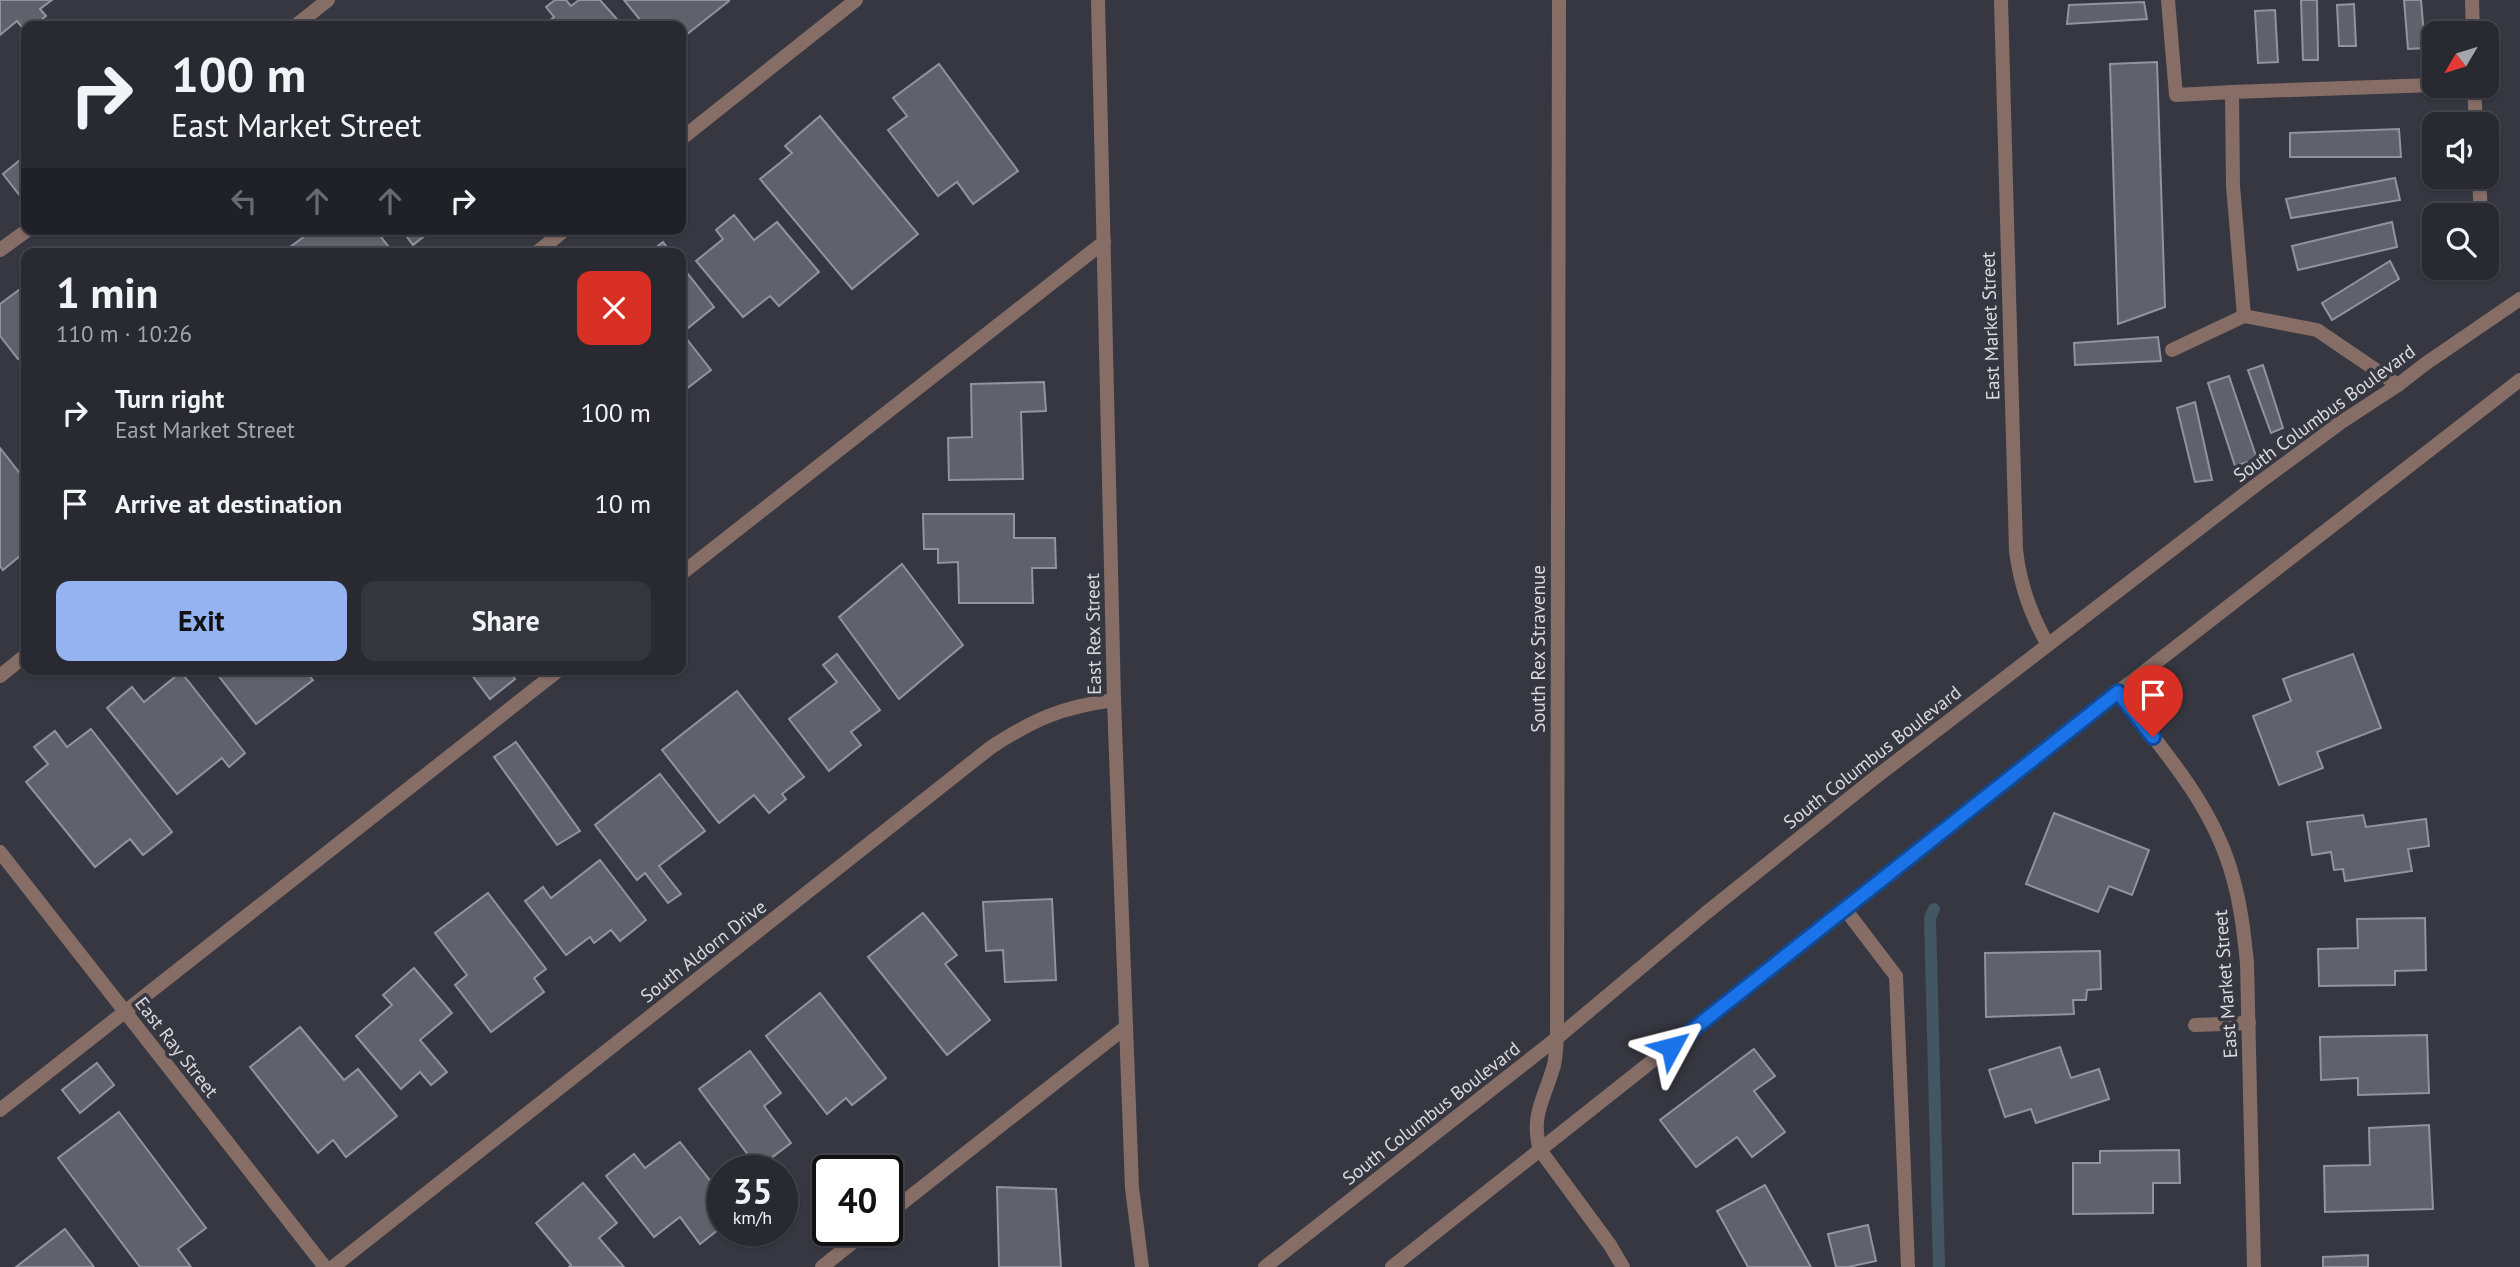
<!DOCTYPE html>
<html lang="en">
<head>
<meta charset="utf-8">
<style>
	:root { --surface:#292931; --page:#35353d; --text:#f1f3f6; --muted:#a5a6ab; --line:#45454d; --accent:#95b2f1 }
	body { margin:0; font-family:"PT Sans",sans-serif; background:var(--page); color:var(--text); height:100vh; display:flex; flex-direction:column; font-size:26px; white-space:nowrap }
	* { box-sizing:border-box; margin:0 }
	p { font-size:23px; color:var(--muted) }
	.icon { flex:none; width:38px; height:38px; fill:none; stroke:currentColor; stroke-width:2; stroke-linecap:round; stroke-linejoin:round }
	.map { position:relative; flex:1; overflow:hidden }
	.sheet { position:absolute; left:21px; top:248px; width:665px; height:427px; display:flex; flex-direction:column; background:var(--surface); border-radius:14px; box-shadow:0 2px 5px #0004,0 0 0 2px var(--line) }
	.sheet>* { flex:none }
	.top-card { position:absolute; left:21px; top:21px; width:665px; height:214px; border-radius:14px; box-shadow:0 2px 5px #0004,0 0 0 2px var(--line); background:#292931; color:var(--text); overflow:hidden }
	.needle { width:46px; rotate:232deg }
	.controls { position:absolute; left:2422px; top:21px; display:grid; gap:14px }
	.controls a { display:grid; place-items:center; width:77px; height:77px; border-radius:14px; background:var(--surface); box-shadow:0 2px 5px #0004,0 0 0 2px var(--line); font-size:35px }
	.speed { position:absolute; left:707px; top:1155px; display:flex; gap:14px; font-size:35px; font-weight:700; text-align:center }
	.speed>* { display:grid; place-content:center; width:91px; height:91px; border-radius:50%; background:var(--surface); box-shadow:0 2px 5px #0004,0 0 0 2px var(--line); line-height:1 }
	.speed small { font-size:18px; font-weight:400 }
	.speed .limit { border:4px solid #111; border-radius:10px; background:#fff; color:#111 }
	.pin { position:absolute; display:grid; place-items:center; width:60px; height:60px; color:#fff; margin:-72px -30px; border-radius:50% 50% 50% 0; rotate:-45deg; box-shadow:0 0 7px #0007 }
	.pin .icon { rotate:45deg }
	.me { position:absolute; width:77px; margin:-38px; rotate:52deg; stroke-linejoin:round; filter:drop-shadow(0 0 5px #0008) }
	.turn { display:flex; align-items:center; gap:24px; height:147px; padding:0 35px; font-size:32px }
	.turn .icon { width:91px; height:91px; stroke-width:2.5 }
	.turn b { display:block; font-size:49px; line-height:60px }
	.lanes { display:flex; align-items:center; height:66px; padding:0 35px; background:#0003; justify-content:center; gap:35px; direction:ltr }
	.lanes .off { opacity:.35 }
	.round { display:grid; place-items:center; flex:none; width:74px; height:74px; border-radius:14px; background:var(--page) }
	.headline { display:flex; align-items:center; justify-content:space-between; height:119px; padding:0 35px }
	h1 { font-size:42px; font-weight:800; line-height:52px }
	.primary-button { display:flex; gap:14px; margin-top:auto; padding:14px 35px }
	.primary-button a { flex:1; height:80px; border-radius:14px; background:var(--accent); color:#111; font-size:28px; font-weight:800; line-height:80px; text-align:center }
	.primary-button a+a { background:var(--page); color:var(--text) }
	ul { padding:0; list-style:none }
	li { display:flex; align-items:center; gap:21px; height:91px; padding:0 35px }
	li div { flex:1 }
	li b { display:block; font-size:26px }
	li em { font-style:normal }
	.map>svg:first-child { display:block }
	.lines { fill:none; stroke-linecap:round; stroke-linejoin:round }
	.stream { stroke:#425761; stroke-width:12 }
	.building { fill:#61616c; stroke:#92939e; stroke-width:2 }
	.service { stroke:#866e66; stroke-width:14 }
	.minor { stroke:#866e66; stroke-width:14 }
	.tertiary { stroke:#866e66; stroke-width:14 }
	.route-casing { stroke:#114b97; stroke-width:18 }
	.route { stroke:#1a73e8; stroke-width:12 }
	.labels { text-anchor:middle; stroke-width:7; stroke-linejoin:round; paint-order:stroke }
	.street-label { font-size:19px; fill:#d9dae0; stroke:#373741 }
</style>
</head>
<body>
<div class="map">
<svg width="2520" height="1267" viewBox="0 0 2520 1267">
	<rect width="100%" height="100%" fill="#373741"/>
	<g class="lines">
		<!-- stream -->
		<polyline class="stream" points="1934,909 1930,918 1939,1267"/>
	</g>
	<!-- building -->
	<g class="building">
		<polygon points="0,0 52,0 40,9 46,16 34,26 26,26 26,32 17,21 0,35"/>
		<polygon points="555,0 566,0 571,6 579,0 600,0 623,26 543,26 554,17 546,7"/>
		<polygon points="624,0 728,0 729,1 681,39 681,26 645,26"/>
		<polygon points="2301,0 2317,0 2318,60 2303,60"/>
		<polygon points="2404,0 2421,0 2425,48 2408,49"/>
		<polygon points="2144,2 2147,19 2067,24 2069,5"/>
		<polygon points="2354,4 2356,46 2339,46 2337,5"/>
		<polygon points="2275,10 2278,62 2258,63 2255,11"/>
		<polygon points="2157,62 2165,307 2118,324 2110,64"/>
		<polygon points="939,64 1018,171 973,204 957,182 938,196 888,130 907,116 893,98"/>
		<polygon points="820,116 918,234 852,289 760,179 792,153 785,146"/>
		<polygon points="2399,129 2401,157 2290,157 2290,133"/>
		<polygon points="26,155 26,199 24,201 3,174"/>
		<polygon points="2395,178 2400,200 2291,218 2286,199"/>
		<polygon points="734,215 754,240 777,222 819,272 779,306 770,296 743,317 696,261 723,239 716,230"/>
		<polygon points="2392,222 2397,247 2298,270 2292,246"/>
		<polygon points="314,229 375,229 394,254 287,254 285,251"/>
		<polygon points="401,229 433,229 413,245"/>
		<polygon points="663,242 672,254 648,254"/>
		<polygon points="2390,261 2399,279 2332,320 2322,303"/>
		<polygon points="681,265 714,307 682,333 711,370 681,393"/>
		<polygon points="19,290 26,299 26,352 18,359 0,336 0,304"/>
		<polygon points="2158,337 2161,361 2075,365 2074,343"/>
		<polygon points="2263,365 2283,428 2271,433 2248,370"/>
		<polygon points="2229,376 2257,459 2235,466 2208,383"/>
		<polygon points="1044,382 1046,411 1021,412 1023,479 949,480 948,438 972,437 971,384"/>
		<polygon points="2195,402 2212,480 2195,482 2177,408"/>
		<polygon points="0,448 26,481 26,551 3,570 0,566"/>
		<polygon points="923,514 1014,514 1014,538 1055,538 1056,568 1032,568 1033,603 959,603 958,562 938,563 938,549 924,549"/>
		<polygon points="902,564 963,645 899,699 839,617"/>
		<polygon points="837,654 880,710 851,732 861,745 829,771 789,719 837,682 823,665"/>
		<polygon points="2353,654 2381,728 2317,752 2323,768 2279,785 2253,716 2291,701 2283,679"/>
		<polygon points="214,670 310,670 307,673 313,680 256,724"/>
		<polygon points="468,670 508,670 515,679 490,699"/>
		<polygon points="181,672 245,753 229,767 222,758 177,794 107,708 132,687 144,702"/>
		<polygon points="737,691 804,777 782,794 786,799 769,813 754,795 719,823 662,750"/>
		<polygon points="91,729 172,832 143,855 130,839 95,867 26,782 48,764 34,747 55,731 67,747"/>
		<polygon points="516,742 580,831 557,845 494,757"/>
		<polygon points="660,774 705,831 659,866 681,894 668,903 645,873 637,880 595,825"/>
		<polygon points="2054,813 2149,850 2132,895 2109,886 2098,912 2026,884"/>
		<polygon points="2363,815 2366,827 2426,819 2429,846 2408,849 2412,871 2345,881 2343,869 2334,870 2331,852 2312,855 2307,822"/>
		<polygon points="600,860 646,920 620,941 611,930 594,943 590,937 566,955 525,901 543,887 551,898"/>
		<polygon points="488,893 546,969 534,978 544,992 491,1032 455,985 467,975 435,933"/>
		<polygon points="1052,899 1056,980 1005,982 1003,950 986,951 983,902"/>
		<polygon points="923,913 957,955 945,964 990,1020 947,1055 868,957"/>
		<polygon points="2425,918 2426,970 2395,971 2395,985 2319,986 2318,949 2358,948 2357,919"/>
		<polygon points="2100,951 2101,989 2087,990 2086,1000 2073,1000 2074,1014 1986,1017 1985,953"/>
		<polygon points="414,968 452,1013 420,1040 447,1072 431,1085 420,1072 401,1089 356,1036 392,1005 383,995"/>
		<polygon points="820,993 886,1078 852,1105 846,1098 827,1114 766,1036"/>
		<polygon points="300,1027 344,1080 358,1069 397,1116 346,1157 333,1140 318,1153 250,1067"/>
		<polygon points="2427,1035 2429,1093 2358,1095 2358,1078 2321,1080 2320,1037"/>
		<polygon points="2060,1047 2071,1078 2099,1069 2109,1099 2036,1123 2031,1109 2005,1117 1989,1070"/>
		<polygon points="1754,1049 1775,1076 1754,1091 1785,1132 1752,1157 1737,1137 1696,1167 1660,1120"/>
		<polygon points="750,1051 781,1093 764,1106 791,1143 758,1168 699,1089"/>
		<polygon points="97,1063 114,1085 80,1113 62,1090"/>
		<polygon points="119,1112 206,1228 178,1249 191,1267 140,1267 58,1158"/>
		<polygon points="2429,1125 2433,1209 2325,1212 2324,1166 2370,1165 2369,1128"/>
		<polygon points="680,1142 723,1197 723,1226 700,1244 680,1217 654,1237 606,1176 634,1154 645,1168"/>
		<polygon points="2179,1150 2180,1183 2153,1183 2153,1213 2073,1214 2073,1163 2100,1163 2100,1151"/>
		<polygon points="583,1183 617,1223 599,1238 624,1267 569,1267 571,1265 536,1223"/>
		<polygon points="1765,1185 1811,1267 1748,1267 1717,1211"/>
		<polygon points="997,1187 1056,1189 1061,1267 999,1267"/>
		<polygon points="1868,1225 1876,1261 1848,1267 1836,1267 1828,1234"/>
		<polygon points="65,1229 94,1267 16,1267"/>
		<polygon points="2368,1255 2368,1267 2323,1267 2323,1257"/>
	</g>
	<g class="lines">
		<!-- service -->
		<g class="service">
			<polyline points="2168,0 2176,95 2232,92 2233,186 2244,316 2317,330 2398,385"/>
			<polyline points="2472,0 2473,33"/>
			<polyline points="295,26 328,0"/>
			<polyline points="2474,86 2476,124"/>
			<polyline points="2232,92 2434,85"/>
			<polyline points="2479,177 2481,215"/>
			<polyline points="0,250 29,229"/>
			<polyline points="2172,350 2244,316"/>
			<polyline points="681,574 1104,242"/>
			<polyline points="1845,909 1896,976 1908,1267"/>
			<polyline points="0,1110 559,670"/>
			<polyline points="887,1215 1126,1027"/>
			<polyline points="822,1267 868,1230"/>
		</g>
		<!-- minor -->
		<g class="minor">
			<polyline points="1098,0 1114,700 1132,1188 1142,1267"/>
			<path d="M1559 0 1557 1038C1556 1047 1556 1057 1554 1065 1545 1098 1530 1115 1540 1150L1610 1245 1623 1267"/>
			<path d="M2001 0 2016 550C2020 585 2030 614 2048 645"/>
			<polyline points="681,139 856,0"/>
			<polyline points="535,254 566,229"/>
			<polyline points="0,676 26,655"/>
			<path d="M2118 692C2163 750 2214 806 2233 878 2241 906 2244 934 2247 963L2254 1267"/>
			<polyline points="0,852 325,1267"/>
			<polyline points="2195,1025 2249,1023"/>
			<path d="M333 1267 990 748C1034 719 1062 707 1114 700"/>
		</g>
		<!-- tertiary -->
		<g class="tertiary">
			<polyline points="1265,1267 1557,1038 1706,913 1872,780 2260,482 2340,423 2398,385 2425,364 2520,299"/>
			<polyline points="1392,1267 2118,692 2520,380"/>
		</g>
	</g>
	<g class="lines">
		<!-- route casing -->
		<g class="route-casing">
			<polyline id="route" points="1671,1047 2118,692 2153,737"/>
		</g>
		<!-- route -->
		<use href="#route" class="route"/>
	</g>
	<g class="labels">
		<!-- street labels -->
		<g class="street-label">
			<text transform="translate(1990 326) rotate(-92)" y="7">East Market Street</text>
			<text transform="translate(2324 413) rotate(-36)" y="7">South Columbus Boulevard</text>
			<text transform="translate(1093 634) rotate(-91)" y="7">East Rex Street</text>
			<text transform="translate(1538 649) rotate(-90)" y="7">South Rex Stravenue</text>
			<text transform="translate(1872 757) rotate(-38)" y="7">South Columbus Boulevard</text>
			<text transform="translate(703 951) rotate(-38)" y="7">South Aldorn Drive</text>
			<text transform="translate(2225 984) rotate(-94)" y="7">East Market Street</text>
			<text transform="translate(177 1047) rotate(52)" y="7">East Ray Street</text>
			<text transform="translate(1431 1113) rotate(-38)" y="7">South Columbus Boulevard</text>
		</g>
	</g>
</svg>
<div class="controls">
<a><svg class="needle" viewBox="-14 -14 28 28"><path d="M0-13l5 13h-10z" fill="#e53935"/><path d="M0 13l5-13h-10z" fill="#a5a6ab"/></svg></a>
<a><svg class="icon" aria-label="sound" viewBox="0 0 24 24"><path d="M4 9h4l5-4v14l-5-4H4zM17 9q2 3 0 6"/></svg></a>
<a><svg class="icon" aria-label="search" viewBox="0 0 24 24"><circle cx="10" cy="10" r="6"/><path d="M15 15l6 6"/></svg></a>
</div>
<div class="speed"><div>35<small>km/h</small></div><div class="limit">40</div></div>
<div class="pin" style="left:2153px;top:737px;background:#d93025"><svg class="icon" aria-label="arrive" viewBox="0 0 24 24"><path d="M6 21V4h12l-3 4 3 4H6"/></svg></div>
<svg class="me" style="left:1671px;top:1047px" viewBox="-20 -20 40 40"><path d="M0-17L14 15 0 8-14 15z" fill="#1a73e8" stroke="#fff" stroke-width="4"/></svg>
<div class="top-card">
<div class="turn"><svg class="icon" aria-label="right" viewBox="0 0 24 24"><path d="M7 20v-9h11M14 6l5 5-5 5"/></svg><div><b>100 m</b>East Market Street</div></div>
<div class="lanes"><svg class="icon off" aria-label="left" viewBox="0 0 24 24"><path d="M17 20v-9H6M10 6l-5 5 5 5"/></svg><svg class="icon off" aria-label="ahead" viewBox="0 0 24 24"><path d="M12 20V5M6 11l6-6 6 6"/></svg><svg class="icon off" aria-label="ahead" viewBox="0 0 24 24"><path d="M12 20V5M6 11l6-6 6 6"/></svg><svg class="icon" aria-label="right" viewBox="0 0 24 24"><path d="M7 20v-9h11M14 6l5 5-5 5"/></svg></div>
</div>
<section class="sheet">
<div class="headline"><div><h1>1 min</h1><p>110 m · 10:26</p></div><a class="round" style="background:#d93025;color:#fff"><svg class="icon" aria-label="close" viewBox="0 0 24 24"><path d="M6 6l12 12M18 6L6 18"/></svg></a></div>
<ul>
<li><svg class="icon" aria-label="right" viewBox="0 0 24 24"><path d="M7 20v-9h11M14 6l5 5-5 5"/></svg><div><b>Turn right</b><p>East Market Street</p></div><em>100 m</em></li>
<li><svg class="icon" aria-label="arrive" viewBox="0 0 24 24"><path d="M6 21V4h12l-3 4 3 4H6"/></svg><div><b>Arrive at destination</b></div><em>10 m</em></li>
</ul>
<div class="primary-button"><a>Exit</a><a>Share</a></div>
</section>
</div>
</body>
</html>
